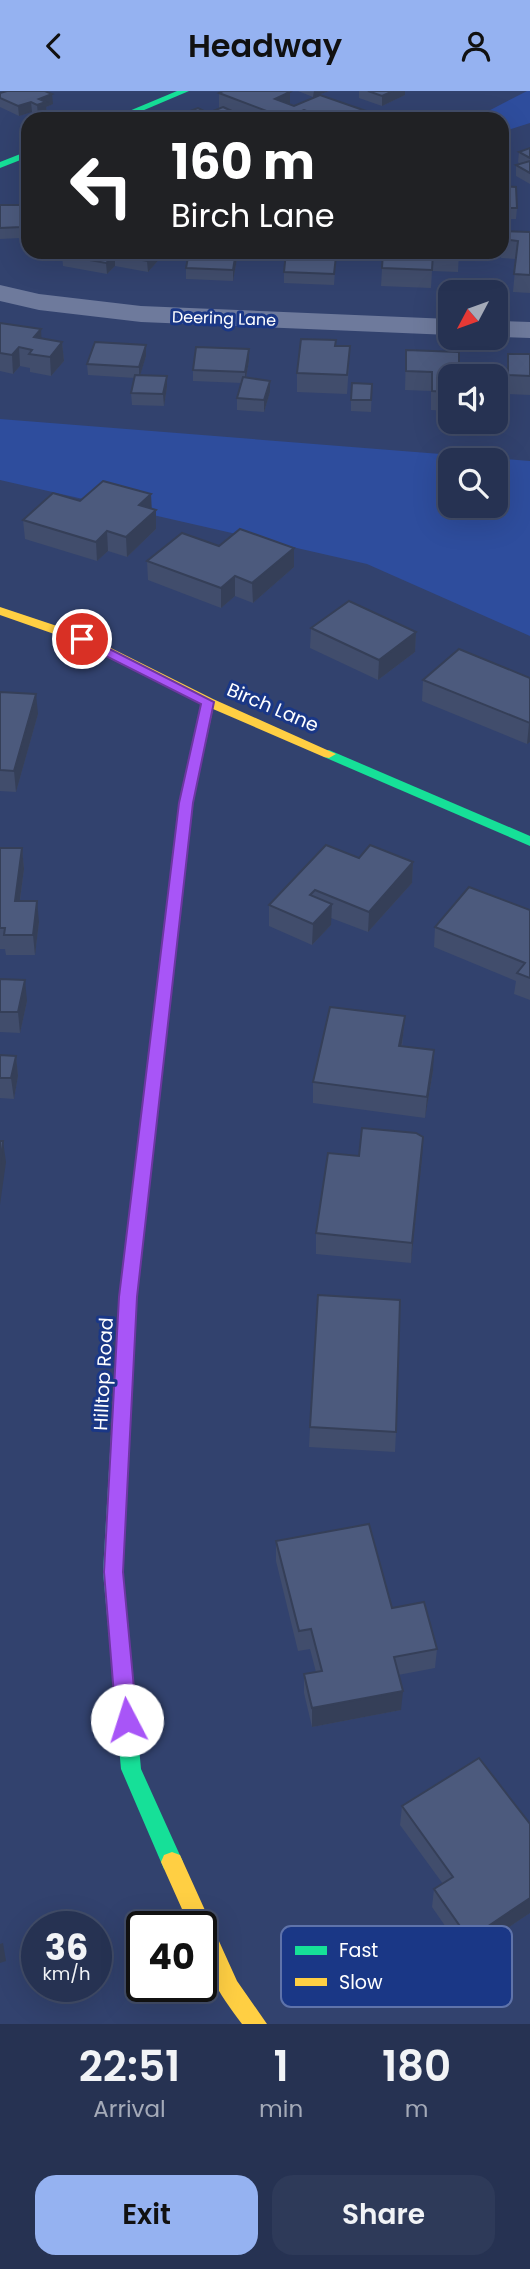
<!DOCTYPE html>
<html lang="en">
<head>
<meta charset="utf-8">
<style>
	:root { --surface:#263252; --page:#2e3a59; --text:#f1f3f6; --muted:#a4aab8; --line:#424d69; --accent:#95b2f1 }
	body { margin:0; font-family:Poppins,sans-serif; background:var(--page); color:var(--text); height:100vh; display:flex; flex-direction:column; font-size:26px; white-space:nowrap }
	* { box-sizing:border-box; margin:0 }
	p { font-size:23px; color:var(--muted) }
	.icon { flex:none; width:38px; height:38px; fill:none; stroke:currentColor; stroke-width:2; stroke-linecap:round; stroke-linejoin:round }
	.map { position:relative; height:1933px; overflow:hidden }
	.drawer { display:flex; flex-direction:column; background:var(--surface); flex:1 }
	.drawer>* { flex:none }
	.guide { position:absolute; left:21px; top:21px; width:488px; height:147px; border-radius:21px; box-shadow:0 7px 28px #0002,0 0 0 2px var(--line); background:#202124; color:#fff; overflow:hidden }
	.needle { width:46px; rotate:229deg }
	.buttons { position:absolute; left:438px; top:189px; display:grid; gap:14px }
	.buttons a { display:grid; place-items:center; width:70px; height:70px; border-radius:14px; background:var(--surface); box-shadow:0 7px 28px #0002,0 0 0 2px var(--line); font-size:35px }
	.speed { position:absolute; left:21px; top:1820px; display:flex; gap:14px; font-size:35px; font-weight:700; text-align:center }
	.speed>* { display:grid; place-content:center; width:91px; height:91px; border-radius:50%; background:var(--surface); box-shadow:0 7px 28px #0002,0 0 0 2px var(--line); line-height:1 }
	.speed small { font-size:18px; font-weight:400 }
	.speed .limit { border:4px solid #111; border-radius:10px; background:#fff; color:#111 }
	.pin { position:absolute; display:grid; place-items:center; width:60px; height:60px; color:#fff; margin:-30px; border:4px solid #fff; border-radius:50%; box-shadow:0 2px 7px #0007 }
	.me { position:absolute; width:77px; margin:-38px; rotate:355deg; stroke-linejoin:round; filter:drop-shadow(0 0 5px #0008) }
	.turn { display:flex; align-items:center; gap:24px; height:147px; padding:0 35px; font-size:32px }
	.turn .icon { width:91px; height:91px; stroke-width:2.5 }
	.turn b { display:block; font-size:49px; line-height:60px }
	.eta { display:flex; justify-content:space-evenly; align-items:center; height:119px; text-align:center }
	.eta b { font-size:42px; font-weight:600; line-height:49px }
	.button { display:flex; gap:14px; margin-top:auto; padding:14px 35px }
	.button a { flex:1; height:80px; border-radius:21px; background:var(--accent); color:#111; font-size:28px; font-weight:600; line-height:80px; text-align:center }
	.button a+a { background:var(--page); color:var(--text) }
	header { display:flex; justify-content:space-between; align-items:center; height:91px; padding:0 35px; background:var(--accent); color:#111; font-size:32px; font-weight:600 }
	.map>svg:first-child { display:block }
	.green { fill:#2e4d9d; fill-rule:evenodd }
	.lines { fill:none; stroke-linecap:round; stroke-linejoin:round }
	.street { fill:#6e7a9c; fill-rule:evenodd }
	.fast { fill:#16e098; fill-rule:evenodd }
	.slow { fill:#ffcf43; fill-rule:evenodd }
	.wall { fill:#414d6c }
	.shaded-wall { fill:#353f58 }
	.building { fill:#4c5a7d; stroke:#353f58; stroke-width:2 }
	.route { fill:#a855f7; stroke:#6d37a1; stroke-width:2 }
	.labels { text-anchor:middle; stroke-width:6; stroke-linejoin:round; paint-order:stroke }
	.far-street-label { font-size:16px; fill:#fff; stroke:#1a3786 }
	.street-label { font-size:19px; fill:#fff; stroke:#1a3786 }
	.key { fill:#1a3786; stroke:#5f73aa; stroke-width:2 }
	.key-label { font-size:19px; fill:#fff }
</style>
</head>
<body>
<header><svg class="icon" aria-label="back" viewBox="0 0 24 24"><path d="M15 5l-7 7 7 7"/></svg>Headway<svg class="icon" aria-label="person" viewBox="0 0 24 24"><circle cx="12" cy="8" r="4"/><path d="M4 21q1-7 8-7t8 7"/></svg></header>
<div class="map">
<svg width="530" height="1933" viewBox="0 0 530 1933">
	<rect width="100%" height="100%" fill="#32426e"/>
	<!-- green -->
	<g class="green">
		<polygon points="527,0 530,0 530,32 502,41 502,28 473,28"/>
		<path d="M0 328 530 370V545L367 473 0 389ZM450 369H495V415H450Z"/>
	</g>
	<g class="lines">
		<!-- street -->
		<g class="street">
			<polygon points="0,194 39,203 141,215 450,228 450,244 141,231 39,219 0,210"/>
			<polygon points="495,230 530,231 530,247 495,246"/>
		</g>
		<!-- fast -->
		<g class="fast">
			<polygon points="177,0 189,0 123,28 110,28"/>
			<polygon points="28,60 28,66 0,77 0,71"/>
			<polygon points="329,659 530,745 530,755 324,666 322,663 324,660"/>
			<polygon points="148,1028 154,1030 156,1034 137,1206 123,1481 141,1678 183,1771 180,1778 172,1781 164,1778 121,1678 103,1481 119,1206 140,1034 142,1030"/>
		</g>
		<!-- slow -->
		<g class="slow">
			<polygon points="0,516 87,545 213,608 336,663 329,667 324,666 213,618 193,712 156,1034 154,1038 142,1038 140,1034 179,712 201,613 77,551 0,524"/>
			<path d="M172 1761 180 1764 237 1890 267 1933H242C218 1901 201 1876 201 1836H190L161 1771 164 1764Z"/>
		</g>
	</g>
	<!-- wall -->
	<g class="wall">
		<polygon points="298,0 329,0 313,6"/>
		<polygon points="359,0 405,0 405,4 382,15 359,7"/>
		<polygon points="0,2 53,13 46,16 47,21 38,24 32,21 19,25 0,16"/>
		<polygon points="219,2 290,13 365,28 169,28 208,22 219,18"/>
		<polygon points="530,57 530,93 516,85 516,74 520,73 518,71 519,61"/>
		<polygon points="502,95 517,117 516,128 502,128"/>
		<polygon points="0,114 23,114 24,124 21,147 0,148"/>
		<polygon points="504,140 530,141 530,202 513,201 516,168 501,167"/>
		<polygon points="65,161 163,161 163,164 148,181 115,175 107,183 63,175 62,164"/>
		<polygon points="383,161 459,161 458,181 432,180 431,197 381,195"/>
		<polygon points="336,165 334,194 284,192 284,181"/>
		<polygon points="237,168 233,190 186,188 186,177"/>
		<polygon points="0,232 42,247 62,251 64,270 51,285 30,281 30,277 20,275 13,283 0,280"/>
		<polygon points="335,255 349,274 347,303 297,301 297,282"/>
		<polygon points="249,258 249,270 246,287 270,301 264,321 237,319 237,307 242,292 193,290 193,279"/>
		<polygon points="406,259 450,285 450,320 431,319 431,300 405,299"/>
		<polygon points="508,263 530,263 530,304 507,303"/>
		<polygon points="146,265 140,284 167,296 164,315 132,314 131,302 135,287 88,284 87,273"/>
		<polygon points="372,293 371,321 351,320 351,309"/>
		<polygon points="80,410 156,419 156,438 127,466 108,460 97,470 25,448 23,429"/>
		<polygon points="219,455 294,457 294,476 253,512 235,505 221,517 148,489 147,470"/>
		<polygon points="311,537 416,541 415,561 378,589 310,557"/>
		<polygon points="530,587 530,651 527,653 422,610 423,589"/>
		<polygon points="0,601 38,623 16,701 0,700"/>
		<polygon points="0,757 22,757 24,778 20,810 39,831 35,864 6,864 5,858 0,858"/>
		<polygon points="359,767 413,771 412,792 368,841 331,827 331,834 312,854 269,835 269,814"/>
		<polygon points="530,819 530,909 514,903 516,890 434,856 435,836"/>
		<polygon points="0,888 27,910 20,942 0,941"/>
		<polygon points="405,925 402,956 433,980 425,1027 313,1012 313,991"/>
		<polygon points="0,964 16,965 18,985 14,1008 0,1007"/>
		<polygon points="359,1065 422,1067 411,1172 316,1163 316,1142"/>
		<polygon points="310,1336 396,1341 395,1361 309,1356"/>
		<polygon points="276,1450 392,1517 437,1558 435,1577 398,1584 401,1619 312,1636 304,1602 304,1583 316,1581 310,1558 298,1560 276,1470"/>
		<polygon points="402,1715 530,1733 530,1822 466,1865 432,1816 434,1798 443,1793 400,1734"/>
	</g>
	<!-- shaded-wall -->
	<g class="shaded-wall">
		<polygon points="314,0 329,0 313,6"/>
		<polygon points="393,0 405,0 405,4 382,15 382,5"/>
		<polygon points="290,1 290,18 275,25 275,8"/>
		<polygon points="52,3 53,13 46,16 47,21 38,24 37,14 39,8"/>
		<polygon points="31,11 32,21 19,25 18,15"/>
		<polygon points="304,19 304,28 285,28 285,27"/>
		<polygon points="366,20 365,28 349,28"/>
		<polygon points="23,114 24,124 21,147 21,136"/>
		<polygon points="155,161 163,161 163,164 148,181 147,170"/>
		<polygon points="236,161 237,168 233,190 233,179"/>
		<polygon points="115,164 115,175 107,183 106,172"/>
		<polygon points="41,238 42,257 36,265 34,246"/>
		<polygon points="62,251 64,270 51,285 50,266"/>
		<polygon points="146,254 146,265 139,288 139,276"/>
		<polygon points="19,256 20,275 13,283 12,264"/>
		<polygon points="249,258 249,270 245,292 245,281"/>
		<polygon points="167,285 167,296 164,315 163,303"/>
		<polygon points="270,290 270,301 264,321 264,309"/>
		<polygon points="151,403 152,422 156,419 156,438 127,466 126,446 139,414"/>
		<polygon points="107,440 108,460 97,470 96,451"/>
		<polygon points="294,457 294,476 253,512 252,492"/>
		<polygon points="235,485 235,505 221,517 221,497"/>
		<polygon points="416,541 415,561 378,589 379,569"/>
		<polygon points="36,603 38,623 16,701 14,680"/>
		<polygon points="530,632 530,651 527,653 529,633"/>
		<polygon points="22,757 24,778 17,831 15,810"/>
		<polygon points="413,771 412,792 368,841 369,821"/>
		<polygon points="37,810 39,831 35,864 33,844"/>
		<polygon points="332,813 331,834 312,854 313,833"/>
		<polygon points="25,889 27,910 20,942 18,921"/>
		<polygon points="405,925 403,945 398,976 399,955"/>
		<polygon points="434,959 433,980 425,1027 427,1006"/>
		<polygon points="16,965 18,985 14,1008 11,987"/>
		<polygon points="423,1046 422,1067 411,1172 412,1152"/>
		<polygon points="3,1050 6,1071 0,1114 0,1074"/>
		<polygon points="403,1600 401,1619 312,1636 312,1617"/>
		<polygon points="530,1807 530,1822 466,1865 469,1848"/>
		<polygon points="3,1852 6,1870 0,1872 0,1853"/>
	</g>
	<!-- building -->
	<g class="building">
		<polygon points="7,0 45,0 52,3 39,8 46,11 37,14 31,11 18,15 0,7 0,2"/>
		<polygon points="223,0 285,0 290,1 275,8 294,15 320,4 366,20 349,28 328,28 304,19 285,27 219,2"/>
		<polygon points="368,0 393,0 382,5"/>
		<polygon points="223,16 243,25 236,28 169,28 198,17 208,22"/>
		<polygon points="530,57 530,67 519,61"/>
		<polygon points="530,70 530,82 516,74"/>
		<polygon points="502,95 516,96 517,117 502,117"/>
		<polygon points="0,114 23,114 21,136 0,137"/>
		<polygon points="504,140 530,141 530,184 514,183 518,150 503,148"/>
		<polygon points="65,161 155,161 147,170 115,164 106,172 62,164"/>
		<polygon points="189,161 236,161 233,179 186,177"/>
		<polygon points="286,161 318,161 318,164 336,165 334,183 284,181"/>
		<polygon points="383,161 459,161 459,163 433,162 432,179 382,177"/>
		<polygon points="0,232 41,238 34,246 62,251 50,266 29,263 32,259 19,256 12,264 0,262"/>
		<polygon points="301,248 336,249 335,255 350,255 347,284 297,282"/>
		<polygon points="95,251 146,254 139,276 87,273"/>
		<polygon points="196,256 249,258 245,281 193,279"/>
		<polygon points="406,259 459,261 459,280 484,281 484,285 450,285 450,301 432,300 432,281 406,280"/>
		<polygon points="508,263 530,263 530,285 508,284"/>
		<polygon points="135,284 167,285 163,303 131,302"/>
		<polygon points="243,286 270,290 264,309 237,307"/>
		<polygon points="352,292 372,293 371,309 351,309"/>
		<polygon points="103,390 151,403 139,414 156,419 126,446 107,440 96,451 23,429 53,402 80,410"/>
		<polygon points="240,438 294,457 252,492 235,485 221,497 147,470 182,442 219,455"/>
		<polygon points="349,510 416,541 379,569 311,537"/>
		<polygon points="459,558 530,587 530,632 423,589"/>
		<polygon points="0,601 36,603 14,680 0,679"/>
		<polygon points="326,754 359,767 370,754 413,771 369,821 315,799 310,804 332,813 313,833 269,814"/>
		<polygon points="0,757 22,757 15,810 37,810 33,844 4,844 5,837 0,837"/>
		<polygon points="469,796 530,819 530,887 517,882 525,872 435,836"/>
		<polygon points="0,888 25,889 18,921 0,921"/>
		<polygon points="330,916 405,925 399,955 434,959 427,1006 313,991"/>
		<polygon points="0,964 16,965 11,987 0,987"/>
		<polygon points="362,1037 416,1042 423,1046 412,1152 316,1142 328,1062 359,1065"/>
		<polygon points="0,1050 3,1050 0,1074"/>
		<polygon points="318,1204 400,1209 396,1341 310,1336"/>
		<polygon points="369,1433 392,1517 424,1511 437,1558 394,1566 403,1600 312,1617 304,1583 322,1580 311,1538 299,1540 276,1450"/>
		<polygon points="479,1667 530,1733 530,1807 469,1848 434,1798 453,1786 402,1715"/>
	</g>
	<!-- route -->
	<polygon class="route" points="82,544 214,611 193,712 137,1206 123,1481 137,1629 134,1635 127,1638 119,1635 116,1629 104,1481 119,1206 179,712 201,613 78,551 78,545"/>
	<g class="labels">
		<!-- far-street labels -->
		<g class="far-street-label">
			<text transform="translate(224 227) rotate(2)" y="6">Deering Lane</text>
		</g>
		<!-- street labels -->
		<g class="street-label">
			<text transform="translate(273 616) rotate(23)" y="7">Birch Lane</text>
			<text transform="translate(103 1283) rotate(-87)" y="7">Hilltop Road</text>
		</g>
	</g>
	<!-- legend -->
	<rect x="281" y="1835" width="231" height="81" rx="10" class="key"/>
	<rect x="295" y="1855" width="32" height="9" fill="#16e098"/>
	<rect x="295" y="1887" width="32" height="8" fill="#ffcf43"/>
	<g class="key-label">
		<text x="339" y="1866">Fast</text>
		<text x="339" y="1898">Slow</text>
	</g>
</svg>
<div class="buttons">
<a><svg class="needle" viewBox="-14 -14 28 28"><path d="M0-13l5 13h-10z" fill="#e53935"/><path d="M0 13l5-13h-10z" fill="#a4aab8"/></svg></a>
<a><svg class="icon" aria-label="sound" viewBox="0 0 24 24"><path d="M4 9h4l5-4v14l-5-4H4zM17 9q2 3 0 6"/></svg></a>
<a><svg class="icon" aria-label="search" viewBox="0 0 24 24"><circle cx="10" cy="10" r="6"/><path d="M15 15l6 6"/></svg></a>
</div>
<div class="speed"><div>36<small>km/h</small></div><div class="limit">40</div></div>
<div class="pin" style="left:82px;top:548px;background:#d93025"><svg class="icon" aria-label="arrive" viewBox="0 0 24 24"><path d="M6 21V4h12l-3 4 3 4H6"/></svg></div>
<svg class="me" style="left:127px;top:1629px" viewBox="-20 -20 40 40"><circle r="19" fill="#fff"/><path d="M0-13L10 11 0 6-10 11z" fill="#a855f7"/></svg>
<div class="guide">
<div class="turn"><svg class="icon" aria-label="left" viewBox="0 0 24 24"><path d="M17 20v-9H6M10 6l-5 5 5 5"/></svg><div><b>160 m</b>Birch Lane</div></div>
</div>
</div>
<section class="drawer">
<div class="eta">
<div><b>22:51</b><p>Arrival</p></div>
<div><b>1</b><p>min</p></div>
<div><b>180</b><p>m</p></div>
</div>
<div class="button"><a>Exit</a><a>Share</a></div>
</section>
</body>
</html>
